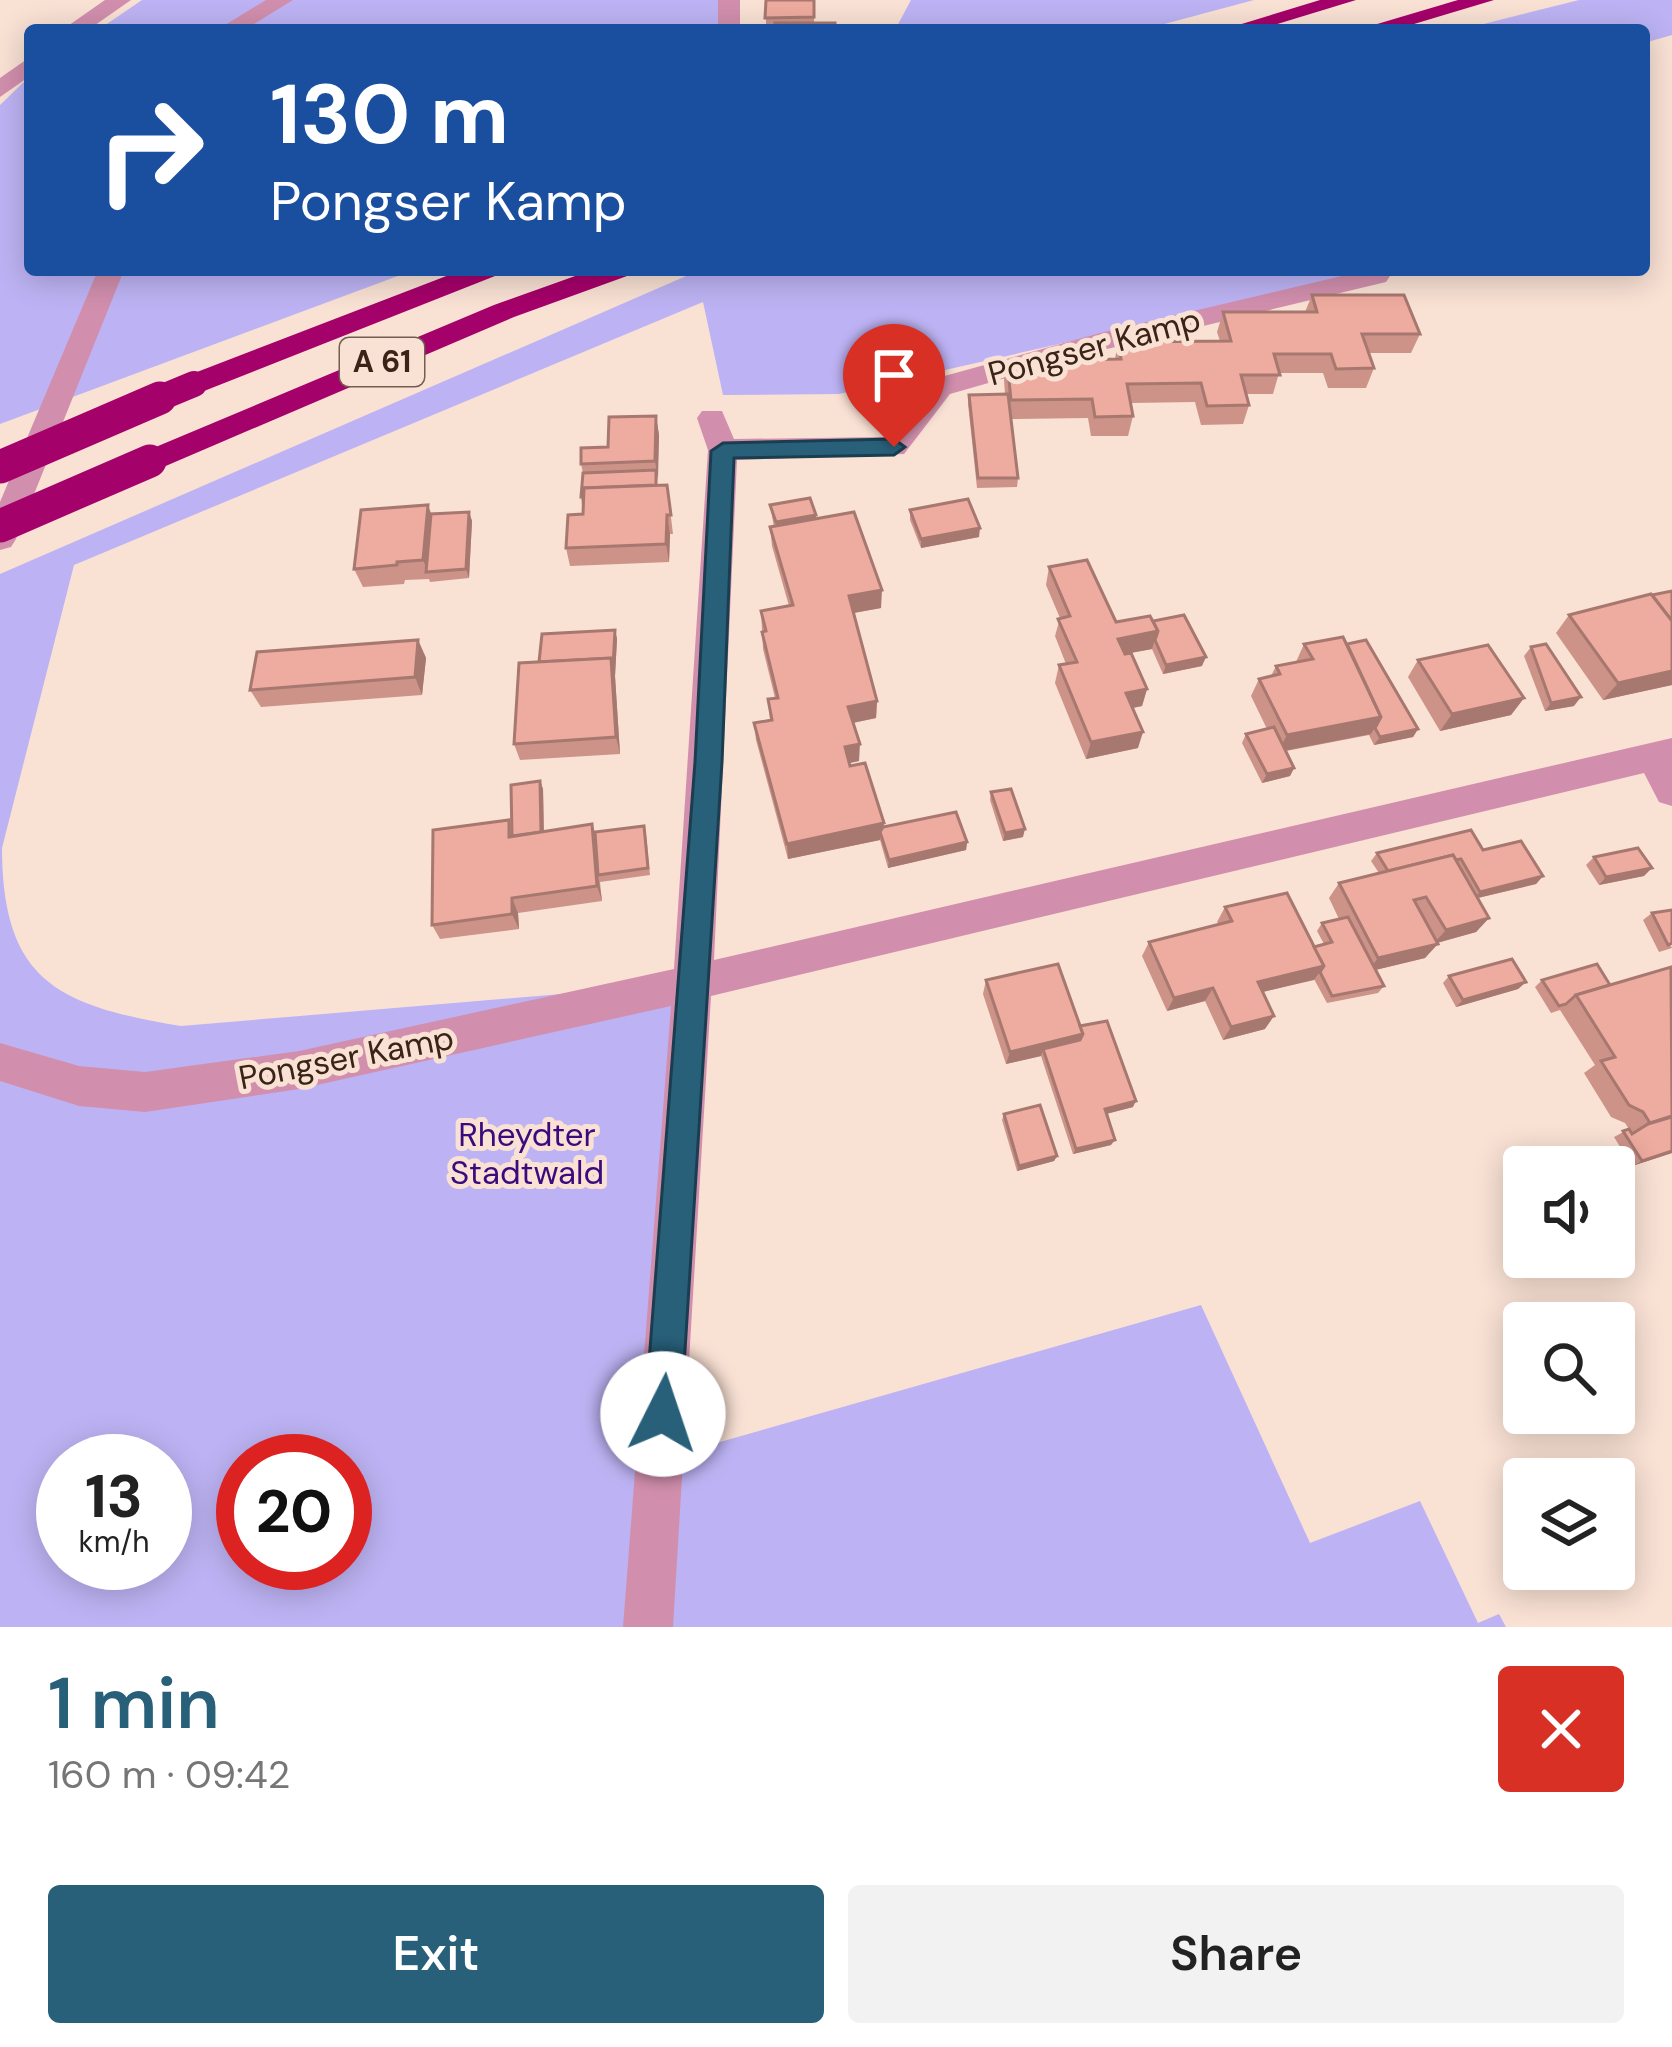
<!DOCTYPE html>
<html lang="en">
<head>
<meta charset="utf-8">
<style>
	:root { --surface:#fff; --page:#f2f2f2; --text:#222; --muted:#767676; --accent:#28607a }
	body { margin:0; font-family:"DM Sans",sans-serif; background:var(--page); color:var(--text); height:100vh; display:flex; flex-direction:column; font-size:45px; white-space:nowrap }
	* { box-sizing:border-box; margin:0 }
	p { font-size:39px; color:var(--muted) }
	.icon { flex:none; width:66px; height:66px; fill:none; stroke:currentColor; stroke-width:2; stroke-linecap:round; stroke-linejoin:round }
	.map { position:relative; height:1627px; overflow:hidden }
	.drawer { display:flex; flex-direction:column; background:var(--surface); flex:1 }
	.drawer>* { flex:none }
	.top-card { position:absolute; left:24px; top:24px; width:1626px; height:252px; border-radius:12px; box-shadow:0 6px 30px #0003; background:#1a4fa0; color:#fff; overflow:hidden }
	.controls { position:absolute; left:1503px; top:1146px; display:grid; gap:24px }
	.controls a { display:grid; place-items:center; width:132px; height:132px; border-radius:12px; background:var(--surface); box-shadow:0 6px 30px #0003; font-size:60px }
	.speed { position:absolute; left:36px; top:1434px; display:flex; gap:24px; font-size:60px; font-weight:700; text-align:center }
	.speed>* { display:grid; place-content:center; width:156px; height:156px; border-radius:50%; background:var(--surface); box-shadow:0 6px 30px #0003; line-height:1 }
	.speed small { font-size:30px; font-weight:400 }
	.speed .limit { border:18px solid #d22; background:#fff; color:#111 }
	.pin { position:absolute; display:grid; place-items:center; width:102px; height:102px; color:#fff; margin:-123px -51px; border-radius:50% 50% 50% 0; rotate:-45deg; box-shadow:0 0 12px #0007 }
	.pin .icon { rotate:45deg }
	.me { position:absolute; width:132px; margin:-66px; rotate:4deg; stroke-linejoin:round; filter:drop-shadow(0 0 9px #0008) }
	.turn { display:flex; align-items:center; gap:42px; height:252px; padding:0 48px; font-size:54px }
	.turn .icon { width:156px; height:156px; stroke-width:2.5 }
	.turn b { display:block; font-size:84px; line-height:102px }
	.round { display:grid; place-items:center; flex:none; width:126px; height:126px; border-radius:12px; background:var(--page) }
	.head { display:flex; align-items:center; justify-content:space-between; height:204px; padding:0 48px }
	h1 { font-size:72px; font-weight:600; line-height:90px; color:var(--accent) }
	.primary-button { display:flex; gap:24px; margin-top:auto; padding:24px 48px }
	.primary-button a { flex:1; height:138px; border-radius:12px; background:var(--accent); color:#fff; font-size:48px; font-weight:600; line-height:138px; text-align:center }
	.primary-button a+a { background:var(--page); color:var(--text) }
	.map>svg:first-child { display:block }
	.green { fill:#bdb3f4; fill-rule:evenodd }
	.lines { fill:none; stroke-linecap:round; stroke-linejoin:round }
	.minor { fill:#d18fad; fill-rule:evenodd }
	.highway { fill:#a5016a; fill-rule:evenodd }
	.highway-bridge-far1 { stroke:#a5016a; stroke-width:26 }
	.highway-bridge { stroke:#a5016a; stroke-width:33 }
	.wall { fill:#cd9389 }
	.shaded-wall { fill:#a7786f }
	.building { fill:#eeab9f; stroke:#a7786f; stroke-width:3 }
	.route { fill:#28607a; stroke:#1a3e4f; stroke-width:3 }
	.labels { text-anchor:middle; stroke-width:10; stroke-linejoin:round; paint-order:stroke }
	.shield { fill:#f9e1d4; stroke:#735d50; stroke-width:3 }
	.shield-label { font-size:30px; font-weight:bold; fill:#3a2417 }
	.street-label { font-size:33px; fill:#3a2417; stroke:#f9e1d4 }
	.park-label { font-size:33px; fill:#390b7f; stroke:#f9e1d4 }
</style>
</head>
<body>
<div class="map">
<svg width="1672" height="1627" viewBox="0 0 1672 1627">
	<rect width="100%" height="100%" fill="#f9e1d4"/>
	<!-- green -->
	<g class="green">
		<polygon points="142,0 728,0 732,30 98,30"/>
		<polygon points="911,0 1254,0 1142,30 895,30"/>
		<polygon points="1579,0 1672,0 1672,35 1644,43 1644,30 1460,30"/>
		<polygon points="30,76 30,270 414,270 0,424 0,105"/>
		<path d="M700 270H1366L1368 274 839 394 723 395 703 302 74 565 2 848C2 983 61 1006 181 1026L692 983 660 1459 1201 1305 1310 1543 1420 1501 1478 1623 1499 1614 1506 1627H0V574ZM63 1461H165V1563H63ZM243 1461H345V1563H243Z"/>
	</g>
	<g class="lines">
		<!-- minor -->
		<g class="minor">
			<polygon points="105,0 131,0 88,30 62,30"/>
			<polygon points="266,0 293,0 244,30 217,30"/>
			<rect x="718" y="0" width="22" height="30"/>
			<polygon points="30,57 30,76 0,97 0,78"/>
			<polygon points="98,270 124,270 16,539 11,547 0,550 0,502"/>
			<polygon points="1367,270 1386,270 1390,276 1386,282 1103,350 950,394 904,454 737,460 714,960 1672,738 1672,806 1659,802 1644,773 711,996 673,1627 623,1627 671,1006 299,1089 145,1112 79,1106 0,1081 0,1043 79,1066 145,1072 299,1051 674,969 708,450 697,418 702,411 722,411 734,439 886,437 930,380 1100,333"/>
		</g>
		<!-- highway -->
		<g class="highway">
			<polygon points="1320,0 1356,0 1258,30 1222,30"/>
			<polygon points="1458,0 1494,0 1394,30 1357,30"/>
			<polygon points="462,270 499,270 495,276 204,391 194,394 180,384 184,377"/>
			<polygon points="592,270 631,270 627,276 514,317 161,468 139,468 135,461 139,454 494,305"/>
		</g>
		<!-- highway-bridge-far1 -->
		<polyline class="highway-bridge-far1" points="153,401 194,384"/>
		<!-- highway-bridge -->
		<g class="highway-bridge">
			<polyline points="0,467 160,398"/>
			<polyline points="0,526 150,461"/>
		</g>
	</g>
	<!-- wall -->
	<g class="wall">
		<polygon points="766,0 814,0 814,23 835,30 766,30"/>
		<polygon points="1312,295 1420,334 1411,353 1369,353 1374,368 1366,388 1328,388 1323,373 1279,373 1273,394 1246,394 1249,405 1243,424 1201,425 1195,402 1130,403 1133,416 1128,436 1091,436 1088,418 1011,419 1018,478 1017,487 977,488 968,404 969,395 1005,394 1004,380 1007,361 1115,359 1118,342 1220,341 1217,332 1223,312 1305,312"/>
		<polygon points="656,416 659,435 657,485 667,485 673,534 670,534 669,562 570,566 566,548 583,514 581,497 583,473 581,464"/>
		<polygon points="770,505 816,515 816,519 881,608 853,613 877,701 876,718 853,723 859,761 849,763 884,827 967,842 966,850 888,868 880,840 788,859 756,740 754,723 770,720 768,699 775,698 763,649 761,611 789,606 772,546 770,527 774,527"/>
		<polygon points="910,510 979,537 921,548 910,520"/>
		<polygon points="469,512 472,521 469,578 430,582 429,579 405,580 404,584 363,587 354,569 431,514"/>
		<polygon points="1049,567 1116,622 1153,621 1202,666 1163,674 1152,649 1131,653 1147,689 1142,706 1133,708 1138,748 1086,759 1055,683 1059,665 1066,664 1055,636 1060,618 1046,585"/>
		<polygon points="1569,615 1672,685 1603,700 1556,633"/>
		<polygon points="615,630 617,639 615,676 620,754 520,760 514,744 539,662"/>
		<polygon points="418,640 426,658 422,695 261,707 250,690"/>
		<polygon points="1304,644 1347,644 1418,729 1413,737 1374,745 1369,735 1286,751 1294,768 1290,776 1262,783 1242,743 1246,734 1267,729 1251,696 1259,679 1271,676 1276,666 1296,662"/>
		<polygon points="1531,647 1574,706 1545,711 1524,656"/>
		<polygon points="1418,660 1524,698 1511,715 1440,731 1408,677"/>
		<polygon points="540,781 543,789 544,832 592,824 595,832 646,834 650,875 600,882 602,901 518,913 519,929 440,939 432,925 509,820 512,828"/>
		<polygon points="991,792 1023,837 1003,841 990,800"/>
		<polygon points="1483,850 1543,876 1536,884 1478,898 1489,918 1476,932 1437,943 1425,958 1375,970 1384,986 1378,993 1327,1003 1314,979 1263,992 1265,1029 1223,1040 1205,1001 1167,1011 1142,956 1149,942 1219,924 1217,922 1225,907 1314,947 1324,944 1317,931 1322,923 1339,919 1329,898 1339,883 1379,873 1371,861 1377,853"/>
		<polygon points="1594,857 1644,876 1599,885 1586,865"/>
		<polygon points="1652,913 1672,948 1659,952 1643,920"/>
		<polygon points="1597,964 1672,1153 1632,1166 1614,1137 1629,1129 1625,1123 1611,1117 1584,1073 1595,1065 1560,1010 1551,1013 1535,987 1542,980"/>
		<polygon points="1449,976 1526,982 1518,989 1456,1007 1443,983"/>
		<polygon points="986,980 1080,1026 1133,1107 1106,1114 1111,1145 1073,1154 1041,1056 1006,1064 983,994"/>
		<polygon points="1004,1114 1057,1156 1054,1161 1017,1171 1002,1120"/>
	</g>
	<!-- shaded-wall -->
	<g class="shaded-wall">
		<polygon points="656,416 659,435 658,480 655,461"/>
		<polygon points="428,505 435,524 428,572 423,560"/>
		<polygon points="469,512 472,521 469,578 466,569"/>
		<polygon points="667,515 670,534 669,562 666,544"/>
		<polygon points="816,515 816,524 776,532 776,522"/>
		<polygon points="980,528 979,537 921,548 921,539"/>
		<polygon points="882,590 881,608 848,614 849,596"/>
		<polygon points="615,630 617,639 615,676 620,754 616,737 611,658"/>
		<polygon points="1158,631 1152,649 1113,656 1118,639"/>
		<polygon points="418,640 426,658 422,695 415,677"/>
		<polygon points="1206,657 1202,666 1163,674 1166,665"/>
		<polygon points="1672,671 1672,685 1603,700 1618,683"/>
		<polygon points="1147,689 1142,706 1121,710 1126,693"/>
		<polygon points="1581,697 1574,706 1545,711 1551,703"/>
		<polygon points="1524,698 1511,715 1440,731 1452,714"/>
		<polygon points="877,701 876,718 847,724 848,707"/>
		<polygon points="1381,717 1371,734 1278,752 1287,735"/>
		<polygon points="1418,729 1413,737 1374,745 1380,737"/>
		<polygon points="1143,732 1138,748 1086,759 1091,742"/>
		<polygon points="860,744 859,761 845,764 845,747"/>
		<polygon points="1294,768 1290,776 1262,783 1267,774"/>
		<polygon points="540,781 543,789 544,848 541,840"/>
		<polygon points="884,823 883,839 880,832 880,840 788,859 787,844"/>
		<polygon points="592,824 597,840 598,875 602,901 597,886"/>
		<polygon points="1025,829 1023,837 1003,841 1005,833"/>
		<polygon points="967,842 966,850 888,868 889,860"/>
		<polygon points="1652,868 1644,876 1599,885 1606,877"/>
		<polygon points="1543,876 1536,884 1473,899 1480,892"/>
		<polygon points="512,898 518,913 519,929 512,914"/>
		<polygon points="1489,918 1476,932 1433,944 1446,930"/>
		<polygon points="1438,944 1425,958 1367,972 1378,958"/>
		<polygon points="1324,966 1314,980 1249,995 1258,982"/>
		<polygon points="1526,982 1518,989 1456,1007 1463,1000"/>
		<polygon points="1213,988 1205,1001 1167,1011 1174,998"/>
		<polygon points="1274,1016 1265,1029 1223,1040 1231,1027"/>
		<polygon points="1083,1034 1077,1046 1043,1049 1041,1056 1006,1064 1010,1052"/>
		<polygon points="1136,1101 1133,1107 1102,1115 1105,1109"/>
		<polygon points="1115,1140 1111,1145 1073,1154 1076,1149"/>
		<polygon points="1672,1151 1672,1153 1632,1166 1642,1161"/>
		<polygon points="1057,1156 1054,1161 1017,1171 1019,1166"/>
	</g>
	<!-- building -->
	<g class="building">
		<polygon points="766,0 814,0 814,17 765,18"/>
		<rect x="775" y="23" width="60" height="7"/>
		<polygon points="1312,295 1404,295 1420,334 1362,334 1374,368 1336,369 1331,354 1274,354 1280,375 1241,375 1249,405 1207,406 1201,383 1127,384 1133,416 1095,417 1092,399 1011,400 1007,361 1121,359 1118,342 1231,341 1223,312 1317,312"/>
		<polygon points="1008,394 1018,478 978,478 969,395"/>
		<polygon points="656,416 655,461 581,464 581,448 608,447 609,417"/>
		<polygon points="656,470 656,485 584,488 584,497 581,497 583,473"/>
		<polygon points="667,485 671,515 667,515 666,544 566,548 568,515 583,514 584,488"/>
		<polygon points="810,498 816,515 776,522 770,505"/>
		<polygon points="968,499 980,528 921,539 910,510"/>
		<polygon points="428,505 423,560 397,562 397,565 354,569 361,510"/>
		<polygon points="469,512 466,569 426,572 431,514"/>
		<polygon points="854,512 882,590 849,596 877,701 848,707 860,744 845,747 850,766 865,763 884,823 787,844 754,723 772,720 768,699 778,698 762,632 766,631 761,611 793,605 770,527"/>
		<polygon points="1087,560 1116,622 1150,616 1158,631 1118,639 1125,654 1131,653 1147,689 1126,693 1143,732 1091,742 1059,665 1077,662 1058,619 1070,616 1049,567"/>
		<polygon points="1672,591 1672,621 1652,595"/>
		<polygon points="1651,594 1672,621 1672,671 1618,683 1569,615"/>
		<polygon points="1184,615 1206,657 1166,665 1155,640 1158,631 1153,621"/>
		<polygon points="615,630 613,667 611,658 539,662 542,634"/>
		<polygon points="1343,637 1381,717 1287,735 1259,679 1280,674 1276,666 1313,659 1304,644"/>
		<polygon points="418,640 415,677 250,690 257,652"/>
		<polygon points="1366,640 1418,729 1380,737 1375,728 1381,717 1347,644"/>
		<polygon points="1546,644 1581,697 1551,703 1531,647"/>
		<polygon points="1488,645 1524,698 1452,714 1418,660"/>
		<polygon points="611,658 616,737 514,744 519,663"/>
		<polygon points="1274,727 1294,768 1267,774 1246,734"/>
		<polygon points="540,781 541,832 512,836 511,785"/>
		<polygon points="1011,789 1025,829 1005,833 991,792"/>
		<polygon points="956,812 967,842 889,860 880,832 883,827"/>
		<polygon points="509,820 509,837 592,824 597,886 512,898 512,914 432,925 433,830"/>
		<polygon points="644,826 648,868 598,875 595,832"/>
		<polygon points="1471,830 1483,850 1521,841 1543,876 1480,892 1461,859 1456,860 1453,855 1388,871 1377,853"/>
		<polygon points="1638,848 1652,868 1606,877 1594,857"/>
		<polygon points="1453,855 1489,918 1446,930 1426,897 1414,900 1438,944 1378,958 1339,883"/>
		<polygon points="1287,893 1324,966 1258,982 1274,1016 1231,1027 1213,988 1174,998 1149,942 1232,921 1225,907"/>
		<polygon points="1672,910 1672,943 1668,945 1652,913"/>
		<polygon points="1348,917 1384,986 1332,996 1320,972 1324,966 1314,947 1332,942 1322,923"/>
		<polygon points="1512,959 1526,982 1463,1000 1449,976"/>
		<polygon points="1058,964 1083,1034 1010,1052 986,980"/>
		<polygon points="1597,964 1610,985 1576,995 1566,1004 1559,1006 1542,980"/>
		<polygon points="1671,967 1672,1116 1650,1123 1643,1112 1629,1105 1601,1061 1615,1057 1576,995"/>
		<polygon points="1107,1021 1136,1101 1105,1109 1115,1140 1076,1149 1043,1049 1080,1040 1083,1034 1080,1026"/>
		<polygon points="1040,1105 1057,1156 1019,1166 1004,1114"/>
		<polygon points="1672,1117 1672,1151 1642,1161 1623,1131 1629,1129 1632,1134 1648,1124"/>
	</g>
	<!-- route -->
	<polygon class="route" points="894,439 905,447 894,455 734,458 722,762 681,1414 675,1426 663,1431 651,1426 645,1414 695,762 711,451 723,443"/>
	<g class="labels">
		<!-- shield labels -->
		<rect class="shield" x="340" y="338" width="84" height="48" rx="9"/>
		<g class="shield-label">
			<text x="382" y="372">A 61</text>
		</g>
		<!-- street labels -->
		<g class="street-label">
			<text transform="translate(1094 346) rotate(-15)" y="12">Pongser Kamp</text>
			<text transform="translate(346 1057) rotate(-11)" y="12">Pongser Kamp</text>
		</g>
		<!-- park labels -->
		<g class="park-label">
			<text x="527" y="1146">Rheydter<tspan x="527" dy="38">Stadtwald</tspan></text>
		</g>
	</g>
</svg>
<div class="controls">
<a><svg class="icon" aria-label="sound" viewBox="0 0 24 24"><path d="M4 9h4l5-4v14l-5-4H4zM17 9q2 3 0 6"/></svg></a>
<a><svg class="icon" aria-label="search" viewBox="0 0 24 24"><circle cx="10" cy="10" r="6"/><path d="M15 15l6 6"/></svg></a>
<a><svg class="icon" aria-label="layers" viewBox="0 0 24 24"><path d="M12 4l9 5-9 5-9-5zM3 14l9 5 9-5"/></svg></a>
</div>
<div class="speed"><div>13<small>km/h</small></div><div class="limit">20</div></div>
<div class="pin" style="left:894px;top:447px;background:#d93025"><svg class="icon" aria-label="arrive" viewBox="0 0 24 24"><path d="M6 21V4h12l-3 4 3 4H6"/></svg></div>
<svg class="me" style="left:663px;top:1414px" viewBox="-20 -20 40 40"><circle r="19" fill="#fff"/><path d="M0-13L10 11 0 6-10 11z" fill="#28607a"/></svg>
<div class="top-card">
<div class="turn"><svg class="icon" aria-label="right" viewBox="0 0 24 24"><path d="M7 20v-9h11M14 6l5 5-5 5"/></svg><div><b>130 m</b>Pongser Kamp</div></div>
</div>
</div>
<section class="drawer">
<div class="head"><div><h1>1 min</h1><p>160 m · 09:42</p></div><a class="round" style="background:#d93025;color:#fff"><svg class="icon" aria-label="close" viewBox="0 0 24 24"><path d="M6 6l12 12M18 6L6 18"/></svg></a></div>
<div class="primary-button"><a>Exit</a><a>Share</a></div>
</section>
</body>
</html>
